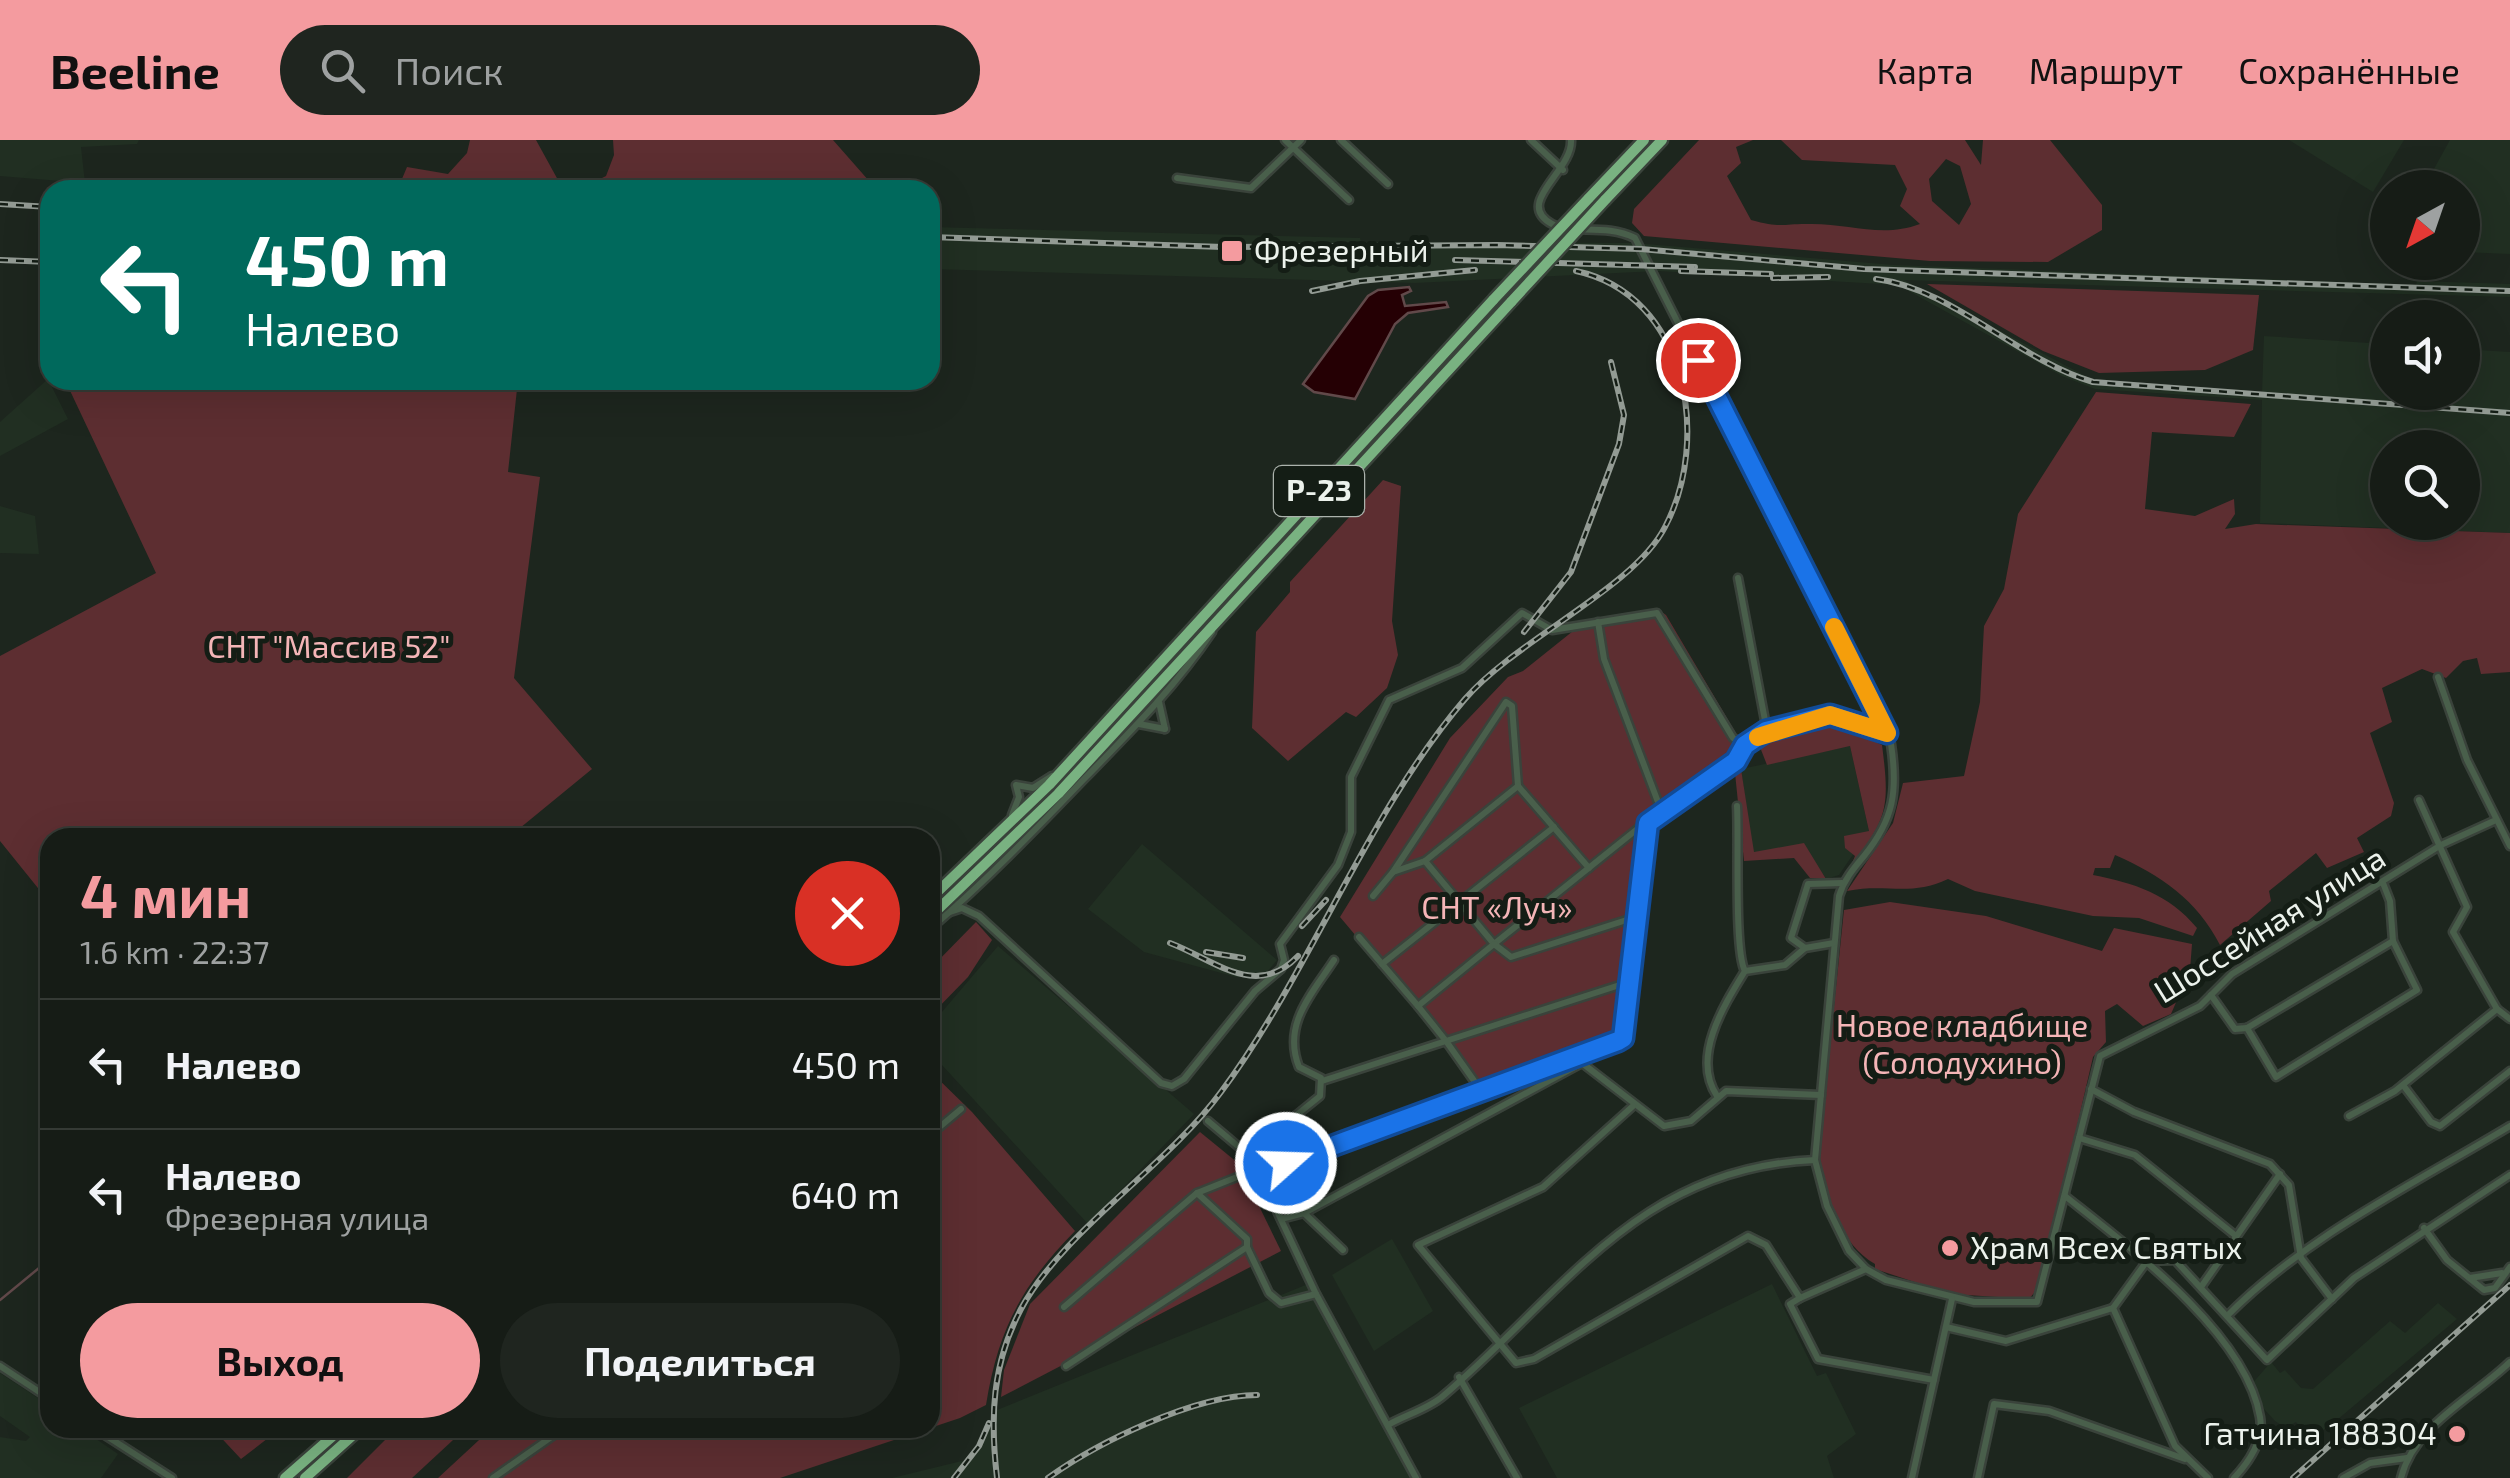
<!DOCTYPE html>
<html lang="ru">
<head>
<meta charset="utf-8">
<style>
	:root { --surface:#161c16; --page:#1f251f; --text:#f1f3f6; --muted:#9ea1a1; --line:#353a35; --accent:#f49b9f }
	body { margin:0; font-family:"Exo 2",sans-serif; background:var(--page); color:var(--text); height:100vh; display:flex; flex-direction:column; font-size:38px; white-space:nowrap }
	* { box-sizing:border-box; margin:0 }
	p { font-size:32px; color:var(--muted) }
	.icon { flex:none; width:55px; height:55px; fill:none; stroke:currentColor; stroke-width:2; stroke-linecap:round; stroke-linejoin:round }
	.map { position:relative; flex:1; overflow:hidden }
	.side { position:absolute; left:40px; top:688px; width:900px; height:610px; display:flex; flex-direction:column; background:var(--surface); border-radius:30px; box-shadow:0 10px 40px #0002,0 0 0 2px var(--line) }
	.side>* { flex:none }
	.guide { position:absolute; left:40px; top:40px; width:900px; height:210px; border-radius:30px; box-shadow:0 10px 40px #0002,0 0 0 2px var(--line); background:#00695c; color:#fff; overflow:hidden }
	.needle { width:65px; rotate:220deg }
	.buttons { position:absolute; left:2370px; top:30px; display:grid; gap:20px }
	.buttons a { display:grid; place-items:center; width:110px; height:110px; border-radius:50%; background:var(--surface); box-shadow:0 10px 40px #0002,0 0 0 2px var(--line); font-size:50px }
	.pin { position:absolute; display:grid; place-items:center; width:85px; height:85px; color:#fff; margin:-42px; border:5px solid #fff; border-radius:50%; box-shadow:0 2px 10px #0007 }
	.me { position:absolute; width:110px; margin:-55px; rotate:70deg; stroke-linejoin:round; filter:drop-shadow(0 0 8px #0008) }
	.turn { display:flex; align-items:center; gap:35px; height:210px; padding:0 40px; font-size:45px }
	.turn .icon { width:130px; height:130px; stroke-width:2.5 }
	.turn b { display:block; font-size:70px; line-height:85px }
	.round { display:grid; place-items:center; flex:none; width:105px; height:105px; border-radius:52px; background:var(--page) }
	.head { display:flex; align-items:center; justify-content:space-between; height:170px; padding:0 40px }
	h1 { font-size:60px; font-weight:700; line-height:75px; color:var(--accent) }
	.action { display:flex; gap:20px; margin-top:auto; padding:20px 40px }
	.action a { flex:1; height:115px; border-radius:60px; background:var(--accent); color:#111; font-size:40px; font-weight:700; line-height:115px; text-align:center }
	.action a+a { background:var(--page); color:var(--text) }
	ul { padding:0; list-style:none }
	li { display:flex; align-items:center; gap:30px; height:130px; padding:0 40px; border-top:2px solid var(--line) }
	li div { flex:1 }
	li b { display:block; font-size:38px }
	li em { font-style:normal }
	header { display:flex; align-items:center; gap:60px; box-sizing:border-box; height:140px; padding:0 50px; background:var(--accent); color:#111 }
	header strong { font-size:48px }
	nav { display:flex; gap:55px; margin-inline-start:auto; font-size:35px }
	.search { width:700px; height:90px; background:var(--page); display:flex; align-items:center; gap:25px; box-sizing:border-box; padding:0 35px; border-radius:55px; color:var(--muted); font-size:38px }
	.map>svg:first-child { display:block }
	.built { fill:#212f22; fill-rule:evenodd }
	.green { fill:#5d2e31; fill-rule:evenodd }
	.water { fill:#250004; stroke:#61494a; stroke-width:2.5 }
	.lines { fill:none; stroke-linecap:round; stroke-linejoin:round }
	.stream { stroke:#61494a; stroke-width:2.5 }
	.minor-casing { stroke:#3a433b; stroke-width:11 }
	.highway-casing { stroke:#3a433b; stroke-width:15 }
	.minor { stroke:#495f4b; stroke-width:6 }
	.highway { stroke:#79b281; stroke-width:10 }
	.rail-casing { stroke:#939b94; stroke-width:6 }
	.rail { stroke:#141d15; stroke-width:2.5; stroke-dasharray:8; stroke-linecap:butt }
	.highway-bridge-casing { stroke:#3a433b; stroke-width:15; stroke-linecap:butt }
	.highway-bridge { stroke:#79b281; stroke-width:10 }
	.route-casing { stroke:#114b97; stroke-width:25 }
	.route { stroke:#1a73e8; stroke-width:18 }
	.slow { stroke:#f59e0b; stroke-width:18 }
	.poi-dot { fill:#f49b9f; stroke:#141d15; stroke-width:4 }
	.labels { text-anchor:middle; stroke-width:10; stroke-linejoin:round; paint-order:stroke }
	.shield { fill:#141d15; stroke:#abb2ac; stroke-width:2.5 }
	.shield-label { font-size:30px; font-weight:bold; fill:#ecf2ec }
	.poi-label { font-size:32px; fill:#ecf2ec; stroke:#141d15; text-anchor:start }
	.park-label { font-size:32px; fill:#f4b5b7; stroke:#141d15 }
	.street-label { font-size:32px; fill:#ecf2ec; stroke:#141d15 }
</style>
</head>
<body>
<header>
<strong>Beeline</strong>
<div class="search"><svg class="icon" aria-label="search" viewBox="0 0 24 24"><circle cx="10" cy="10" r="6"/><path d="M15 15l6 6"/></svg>Поиск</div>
<nav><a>Карта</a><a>Маршрут</a><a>Сохранённые</a></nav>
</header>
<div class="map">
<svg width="2510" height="1338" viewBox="0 0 2510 1338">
	<rect width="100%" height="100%" fill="#1d261e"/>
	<!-- built -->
	<g class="built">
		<polygon points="0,0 139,0 137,4 81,7 85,43 0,36"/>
		<polygon points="2289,0 2404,0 2373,52"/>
		<polygon points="2450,0 2510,0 2510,114 2463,112 2462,48 2424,47"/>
		<path d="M930 87 1360 98 1361 102 1634 103 1894 125 2416 145 2417 141 2510 144V157L1904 140 2095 241 2262 253 2264 196 2369 203 2370 197 2387 198 2388 252H2462L2463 209 2510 212V393L2260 383 2262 260 2095 249 2062 236 1898 145 1658 131 1415 143 930 129ZM2388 308H2462V382H2388Z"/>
		<polygon points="48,239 68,279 0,316 0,282"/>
		<polygon points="0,366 35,376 39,414 0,413"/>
		<polygon points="1850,606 1869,691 1839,735 1826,739 1803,704 1753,713 1741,629"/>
		<polygon points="1142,704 1277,820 1263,837 1236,837 1144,812 1088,769"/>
		<polygon points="998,806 1194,974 1088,1084 930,912 930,886"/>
		<polygon points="1392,1099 1433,1171 1374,1211 1332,1135"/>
		<polygon points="1308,1144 1411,1338 892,1338 970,1319 997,1270"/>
		<polygon points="1772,1144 1817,1236 1826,1233 1856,1294 1827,1316 1834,1338 1557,1338 1519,1268"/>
		<polygon points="2438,1163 2457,1179 2331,1285 2309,1299 2296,1282 2286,1288 2275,1281 2254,1258 2250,1246 2271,1222 2280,1233 2285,1230 2301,1248 2313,1249 2390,1181 2405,1193"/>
		<polygon points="0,1233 50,1266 50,1288 80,1288 118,1314 101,1338 0,1338 0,1297 26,1301 30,1297 0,1276"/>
	</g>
	<!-- green -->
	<g class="green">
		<polygon points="470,0 536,0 558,40 586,46 606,36 614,15 613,0 833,0 877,50 219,50 223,42 399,46 407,27 448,34 467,13"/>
		<path d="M1699 0H1753L1736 7 1741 23 1727 36 1751 80C1783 89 1783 83 1812 84 1850 84 1883 98 1920 84L1900 66 1907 49 1895 25 1802 20 1781 0H1965L1981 25 1983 0H2050L2102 65V90L2048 122 1930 121 1644 96 1632 83 1634 69ZM1946 19 1960 26 1971 64 1959 85 1932 61 1929 39Z"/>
		<polygon points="1927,144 2259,155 2253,210 2205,230 2099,233 2043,211"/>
		<polygon points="65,240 518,240 508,332 540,337 514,538 592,629 509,697 50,698 50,763 0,701 0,516 156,433"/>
		<path d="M2096 252 2251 264 2234 297 2152 292 2145 369 2195 376 2234 359 2235 374 2225 389 2256 384 2510 393V532L2481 534 2477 518 2463 521 2446 538 2422 529 2382 548 2392 582 2370 593 2394 663 2391 676 2357 698 2364 712 2327 728 2316 713 2269 751 2271 761 2220 805C2197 760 2161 735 2115 715L2110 728H2095L2093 735C2134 743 2169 754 2197 788L2193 796 2139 778 2093 776 1975 751 1948 739C1911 757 1886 743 1847 751L1893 683 1903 643 1964 636 1980 562 1984 486 2004 449 2018 374Z"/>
		<polygon points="1383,340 1401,346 1392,481 1398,515 1387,548 1356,577 1346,572 1288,621 1252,588 1256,492 1290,452 1290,442"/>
		<polygon points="1656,468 1666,475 1750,617 1687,656 1651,684 1625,909 1574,921 1482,955 1420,872 1340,777 1450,598 1508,537 1523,531 1583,483"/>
		<path d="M1835 583 1882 605C1890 667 1888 678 1850 728L1855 716 1845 708 1844 696 1869 691 1850 606 1767 625 1758 602 1778 592Z"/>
		<polygon points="1741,629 1754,712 1804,703 1826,739 1810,738 1794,718 1744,721 1735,633"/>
		<path d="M1890 762 1986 776 2102 811 2114 788 2192 804 2190 830 2171 874 2143 886 2117 864 2105 871 2106 902 2093 917 2040 1146 2029 1159 1951 1154 1875 1129V1124C1840 1104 1827 1058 1818 1020L1844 770Z"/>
		<polygon points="976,782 992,800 968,837 930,876 930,829"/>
		<path d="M930 931 972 972 1075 1091C1021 1146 998 1190 986 1265L960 1278 780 1338H438L492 1288H930Z"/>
		<polygon points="1200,992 1238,1023 1281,1111 1001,1257 1004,1230 1030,1164"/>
		<polygon points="212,1288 281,1288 241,1319"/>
		<polygon points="397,1288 466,1288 412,1338 347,1338"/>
	</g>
	<!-- water -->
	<polygon class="water" points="1409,147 1411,151 1402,155 1405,166 1446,162 1448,167 1408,173 1395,184 1355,259 1314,252 1303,244 1368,156 1378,150"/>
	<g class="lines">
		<!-- stream -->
		<polyline class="stream" points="0,1160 50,1119"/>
		<!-- minor casing -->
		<g class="minor-casing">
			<g id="minor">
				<polyline points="1285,0 1349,60"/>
				<polyline points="1341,0 1388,44"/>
				<polyline points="1531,0 1563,30"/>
				<path d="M1571 0C1573 31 1513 63 1552 84 1572 95 1605 83 1635 98L1891 604C1898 651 1894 679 1864 716 1853 729 1844 740 1839 756L1815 1020 1827 1066 1849 1111 1866 1129 1886 1140 1974 1162H2037L2100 916 2200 866 2232 834 2441 705 2496 680"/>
				<polyline points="1177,38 1251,48 1301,0"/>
				<polyline points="1738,438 1767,591"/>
				<polyline points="1598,482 1604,519 1661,670"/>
				<polyline points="2438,537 2467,620 2510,706"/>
				<polyline points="1159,562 1165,589"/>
				<polyline points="1139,584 1165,589"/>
				<polyline points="1745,605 1767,591 1829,575 1886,593"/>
				<polyline points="2419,660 2467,767 2453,792 2497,869 2510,879"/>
				<polyline points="1012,675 1019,657 1016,645 1033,648 1052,636"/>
				<polyline points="1393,732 1506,562 1512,566 1518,646"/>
				<polyline points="1373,756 1393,732 1425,721 1518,646 1589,728"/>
				<polyline points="950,772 962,768 979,776 1161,943 1172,946 1184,939 1255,851 1281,829 1284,820 1280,804 1338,725 1351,692 1351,637 1389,560 1462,528 1522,473 1552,490 1657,473 1733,598 1745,605 1735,621 1661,670 1494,804 1425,721"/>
				<path d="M930 789C985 742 1035 690 1085 638 1131 591 1176 546 1212 492"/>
				<polyline points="1359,797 1418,866"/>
				<polyline points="1805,808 1791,798 1808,744 1842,743"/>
				<polyline points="1382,824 1554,687"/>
				<polyline points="1745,831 1785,825 1805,808 1834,803"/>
				<polyline points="1629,842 1446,901 1418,866 1494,804 1511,817 1636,777"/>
				<polyline points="2211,855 2235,889 2247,888"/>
				<polyline points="2247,888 2276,937 2417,850 2393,801 2390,761 2383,743"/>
				<polyline points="2247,888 2393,801"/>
				<polyline points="1582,923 1664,986 1691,981 1726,951 1821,955"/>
				<polyline points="1322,941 1446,901 1482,952"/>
				<polyline points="2403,945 2431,982 2440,986 2510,931"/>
				<polyline points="2091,949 2134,972 2270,1024 2289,1045 2301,1118 2332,1159"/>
				<path d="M1717 956C1691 917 1724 865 1745 831 1734 812 1739 698 1737 666"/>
				<polyline points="1633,966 1543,1047 1418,1105 1516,1223 1534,1219 1748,1096 1766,1105 1800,1158 1866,1129"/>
				<polyline points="2349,976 2395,951 2497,869"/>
				<polyline points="1208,981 1252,1018 1316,1154 1416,1338"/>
				<polyline points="930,995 961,969"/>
				<polyline points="2079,998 2135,1015 2236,1096"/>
				<path d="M1253 1021 1278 990 1320 956 1321 938 1299 927C1282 884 1312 854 1334 820"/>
				<polyline points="1259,1033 1623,898 1648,684"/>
				<path d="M2065 1056C2128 1106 2246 1193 2260 1277 2264 1300 2249 1322 2234 1338"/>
				<polyline points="1281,1079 1304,1073"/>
				<polyline points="2424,1088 2447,1120 2484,1150 2495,1148 2510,1127"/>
				<polyline points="1247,1107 1269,1153 1281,1163 1316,1154"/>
				<polyline points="1343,1110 1304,1073 1582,923"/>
				<polyline points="2470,1138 2502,1133"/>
				<polyline points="2201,1147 2280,1034"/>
				<polyline points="1800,1158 1790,1164 1818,1219 1934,1240"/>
				<polyline points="1064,1167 1197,1053 1257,1029"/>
				<path d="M2227 1176C2306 1096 2414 1044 2510 986"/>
				<polyline points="1946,1187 2006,1201 2113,1168"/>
				<polyline points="0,1226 50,1259"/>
				<polyline points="1066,1226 1247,1107 1247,1099 1197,1053"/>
				<polyline points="1459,1237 1517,1338"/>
				<path d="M1388 1285C1405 1275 1428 1269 1443 1256 1564 1153 1638 1027 1815 1020"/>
				<polyline points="94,1288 172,1338"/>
				<polyline points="493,1338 564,1288"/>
				<polyline points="1912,1338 1952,1159"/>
				<polyline points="1978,1338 1994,1264 2049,1271 2185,1319"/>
				<polyline points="2208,1338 2175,1306 2113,1168 2147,1121 2175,1120 2267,1220 2354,1138 2510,1035"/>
				<polyline points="2343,1338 2370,1323 2407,1318"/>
				<path d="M2401 1338C2414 1285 2473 1258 2510 1222"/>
			</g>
		</g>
		<!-- highway casing -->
		<g class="highway-casing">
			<g id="highway">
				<polyline points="1588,59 1644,0"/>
				<polyline points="1605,60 1662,0"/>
				<polyline points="930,759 1049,645 1494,159"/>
				<polyline points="930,777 1058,654 1512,161"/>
				<polyline points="285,1338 342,1288"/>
				<polyline points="305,1338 361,1288"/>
			</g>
		</g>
		<!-- minor -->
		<use href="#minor" class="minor"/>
		<!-- highway -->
		<use href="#highway" class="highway"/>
		<!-- rail casing -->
		<g class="rail-casing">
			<g id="rail">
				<polyline points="0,64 50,67"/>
				<polyline points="930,97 1223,107 1497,105 1641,109 1864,129 2510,151"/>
				<polyline points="0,120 50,122"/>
				<polyline points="1455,120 1695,127"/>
				<polyline points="1681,131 1771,134"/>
				<polyline points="1773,138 1828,137"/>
				<path d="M1876 139C1951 148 2018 220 2093 242L2510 273"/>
				<polyline points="1312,151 1360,141 1475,130"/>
				<polyline points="1524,492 1571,432 1619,304 1624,275 1611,222"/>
				<polyline points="1302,786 1326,760"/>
				<path d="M1170 803C1215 820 1256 860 1298 816"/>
				<polyline points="1206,812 1243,818"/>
				<polyline points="954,1338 979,1306 989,1283"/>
				<path d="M997 1338C990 1277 992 1224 1021 1169 1062 1092 1167 1026 1221 952 1311 831 1367 673 1465 559 1517 499 1634 448 1665 387 1711 300 1688 155 1576 131"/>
				<path d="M1048 1338C1098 1302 1195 1255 1257 1255"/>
				<polyline points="2293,1338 2510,1145"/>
			</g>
		</g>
		<!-- rail -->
		<use href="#rail" class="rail"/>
		<!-- highway-bridge casing -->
		<g class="highway-bridge-casing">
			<g id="highway-bridge">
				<polyline points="1494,159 1588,59"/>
				<polyline points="1512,161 1605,60"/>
			</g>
		</g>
		<!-- highway-bridge -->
		<use href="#highway-bridge" class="highway-bridge"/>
	</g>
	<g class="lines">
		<!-- route casing -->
		<g class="route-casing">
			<polyline id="route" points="1286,1023 1618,901 1623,898 1648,683 1736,621 1745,605 1766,591 1830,575 1887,593 1698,220"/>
		</g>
		<!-- route -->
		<use href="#route" class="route"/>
		<!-- slow -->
		<polyline class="slow" points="1758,597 1830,575 1887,593 1834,487"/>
	</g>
	<!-- markers -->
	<g class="poi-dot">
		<rect x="1220" y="99" width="24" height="24" rx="5"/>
		<circle cx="1950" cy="1108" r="10"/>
		<circle cx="2457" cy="1294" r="10"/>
	</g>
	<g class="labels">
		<!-- shield labels -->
		<rect class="shield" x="1274" y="326" width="90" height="50" rx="8"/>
		<g class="shield-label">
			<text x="1319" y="361">Р-23</text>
		</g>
		<!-- poi labels -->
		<g class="poi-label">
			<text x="1254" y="122">Фрезерный</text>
			<text x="1970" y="1119">Храм Всех Святых</text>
			<text x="2437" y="1305" text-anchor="end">Гатчина 188304</text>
		</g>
		<!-- park labels -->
		<g class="park-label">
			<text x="329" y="518">СНТ "Массив 52"</text>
			<text x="1497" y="779">СНТ «Луч»</text>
			<text x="1962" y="897">Новое кладбище<tspan x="1962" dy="37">(Солодухино)</tspan></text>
		</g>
		<!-- street labels -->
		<g class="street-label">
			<text transform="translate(2270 785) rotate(-32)" y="11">Шоссейная улица</text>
		</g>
	</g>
</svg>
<div class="buttons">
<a><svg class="needle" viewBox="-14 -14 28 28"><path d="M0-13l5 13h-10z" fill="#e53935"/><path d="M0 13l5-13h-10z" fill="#9ea1a1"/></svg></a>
<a><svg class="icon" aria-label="sound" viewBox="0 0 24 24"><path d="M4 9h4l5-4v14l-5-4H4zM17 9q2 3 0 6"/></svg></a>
<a><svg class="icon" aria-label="search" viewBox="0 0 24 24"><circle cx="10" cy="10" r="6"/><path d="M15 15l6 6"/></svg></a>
</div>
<div class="pin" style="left:1698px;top:220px;background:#d93025"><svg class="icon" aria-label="arrive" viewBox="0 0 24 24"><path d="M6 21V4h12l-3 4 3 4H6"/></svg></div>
<svg class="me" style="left:1286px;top:1023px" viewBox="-20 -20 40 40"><circle r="17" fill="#1a73e8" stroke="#fff" stroke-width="3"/><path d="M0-11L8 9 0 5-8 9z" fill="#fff"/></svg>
<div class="guide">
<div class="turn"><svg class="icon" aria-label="left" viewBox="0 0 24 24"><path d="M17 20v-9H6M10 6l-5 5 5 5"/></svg><div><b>450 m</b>Налево</div></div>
</div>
<section class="side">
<div class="head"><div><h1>4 мин</h1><p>1.6 km · 22:37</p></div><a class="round" style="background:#d93025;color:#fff"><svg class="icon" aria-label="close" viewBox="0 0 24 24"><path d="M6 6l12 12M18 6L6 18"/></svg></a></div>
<ul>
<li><svg class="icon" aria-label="left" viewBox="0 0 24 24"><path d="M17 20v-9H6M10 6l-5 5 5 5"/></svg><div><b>Налево</b></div><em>450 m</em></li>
<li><svg class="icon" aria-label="left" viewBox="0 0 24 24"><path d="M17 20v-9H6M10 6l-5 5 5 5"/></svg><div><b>Налево</b><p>Фрезерная улица</p></div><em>640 m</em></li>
</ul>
<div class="action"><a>Выход</a><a>Поделиться</a></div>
</section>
</div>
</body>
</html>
